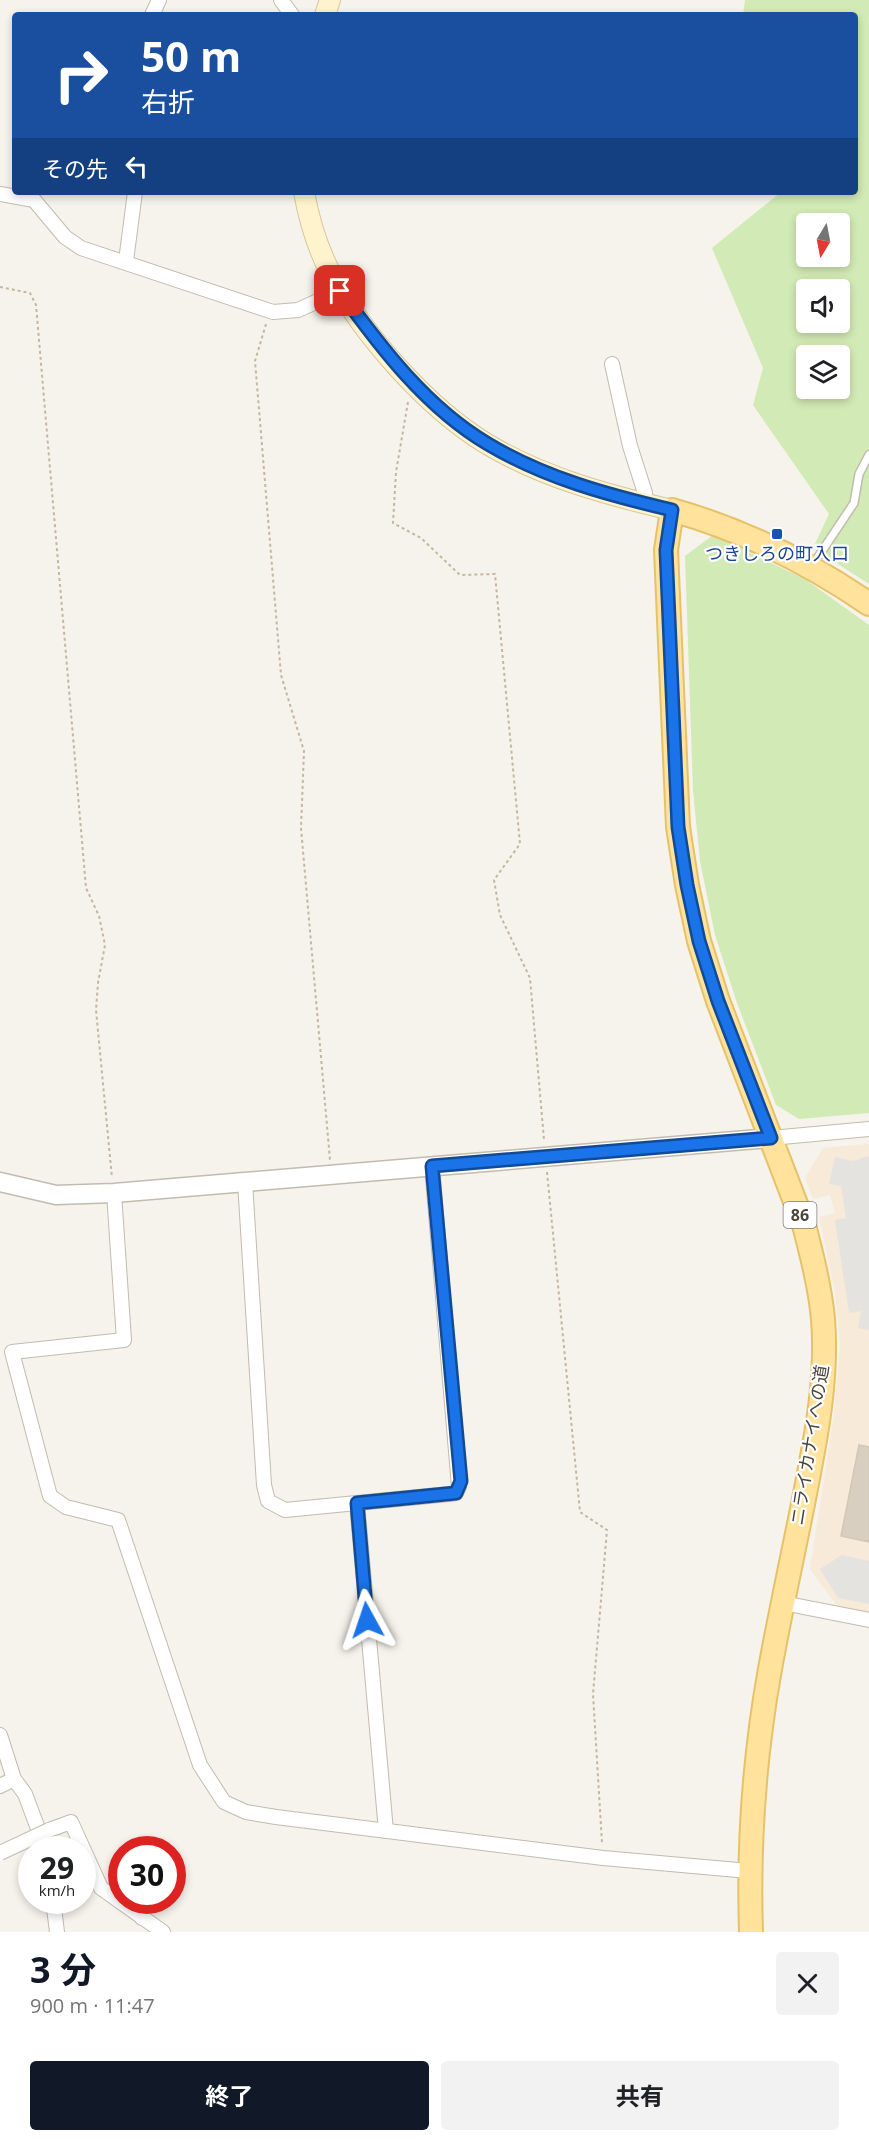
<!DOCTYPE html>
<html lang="ja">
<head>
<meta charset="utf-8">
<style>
	:root { --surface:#fff; --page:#f2f2f2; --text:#202124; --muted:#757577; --accent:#111827 }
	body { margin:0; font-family:"Open Sans","Noto Sans JP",sans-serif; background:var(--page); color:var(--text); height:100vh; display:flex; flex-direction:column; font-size:22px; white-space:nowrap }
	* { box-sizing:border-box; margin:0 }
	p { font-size:20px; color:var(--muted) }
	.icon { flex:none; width:33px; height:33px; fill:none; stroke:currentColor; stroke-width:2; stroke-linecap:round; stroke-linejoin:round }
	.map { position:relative; height:1932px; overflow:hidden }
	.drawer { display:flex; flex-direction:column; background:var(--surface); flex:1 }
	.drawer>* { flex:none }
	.guide { position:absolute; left:12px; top:12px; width:846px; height:183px; border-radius:6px; box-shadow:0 3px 9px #0003; background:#1a4fa0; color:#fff; overflow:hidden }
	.needle { width:39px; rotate:190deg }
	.buttons { position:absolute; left:796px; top:213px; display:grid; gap:12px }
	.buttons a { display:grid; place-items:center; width:54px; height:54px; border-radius:6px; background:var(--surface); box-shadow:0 3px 9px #0003; font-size:30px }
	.speed { position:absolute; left:18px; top:1836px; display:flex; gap:12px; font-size:30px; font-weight:700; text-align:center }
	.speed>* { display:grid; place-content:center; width:78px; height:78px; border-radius:50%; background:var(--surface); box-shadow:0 3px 9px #0003; line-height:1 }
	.speed small { font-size:15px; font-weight:400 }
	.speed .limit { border:9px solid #d22; background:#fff; color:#111 }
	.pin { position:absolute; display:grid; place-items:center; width:51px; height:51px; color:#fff; margin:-26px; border-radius:12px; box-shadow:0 3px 9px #0006 }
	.me { position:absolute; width:66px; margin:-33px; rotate:355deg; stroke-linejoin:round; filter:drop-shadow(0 0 4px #0008) }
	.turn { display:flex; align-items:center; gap:21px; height:126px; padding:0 30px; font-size:27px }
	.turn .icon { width:78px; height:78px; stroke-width:2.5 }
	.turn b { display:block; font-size:42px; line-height:51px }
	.then { display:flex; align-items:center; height:57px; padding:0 30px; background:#0003; gap:12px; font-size:22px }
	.round { display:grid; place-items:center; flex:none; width:63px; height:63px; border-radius:6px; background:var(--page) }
	.summary { display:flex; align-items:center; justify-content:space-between; height:102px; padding:0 30px }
	h1 { font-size:36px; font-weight:700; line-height:45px; color:var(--accent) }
	.button { display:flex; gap:12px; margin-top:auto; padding:12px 30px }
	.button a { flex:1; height:69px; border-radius:6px; background:var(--accent); color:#fff; font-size:24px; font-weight:700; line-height:69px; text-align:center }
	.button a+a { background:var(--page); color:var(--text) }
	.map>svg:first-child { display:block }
	.commercial { fill:#f7ead8 }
	.green { fill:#d2eab5; fill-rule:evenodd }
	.parking { fill:#e5e3e0 }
	.building { fill:#d8cfc1; stroke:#d3c7b4; stroke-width:1.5 }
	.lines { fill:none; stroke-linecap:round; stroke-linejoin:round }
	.service-casing { stroke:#c2bbae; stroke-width:10 }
	.minor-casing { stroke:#c2bbae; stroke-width:16 }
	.tertiary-casing { stroke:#c2bbae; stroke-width:21 }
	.secondary-casing { stroke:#d6c79b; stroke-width:22 }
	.primary-casing { stroke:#e6c16a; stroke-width:26 }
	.path { stroke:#c4b79f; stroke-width:2; stroke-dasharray:3 3; stroke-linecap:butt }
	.service { stroke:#fff; stroke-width:7 }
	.minor { stroke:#fff; stroke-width:14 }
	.tertiary { stroke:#fff; stroke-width:18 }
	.secondary { stroke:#fff3cd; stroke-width:20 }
	.primary { stroke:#ffe39c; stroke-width:22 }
	.minor-bridge-casing { stroke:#c2bbae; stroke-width:16; stroke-linecap:butt }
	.minor-bridge { stroke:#fff; stroke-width:14 }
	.route-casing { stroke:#114b97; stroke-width:15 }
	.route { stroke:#1a73e8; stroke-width:10 }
	.transit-dot { fill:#1a4fb4; stroke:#fff; stroke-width:2 }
	.labels { text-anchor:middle; stroke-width:4.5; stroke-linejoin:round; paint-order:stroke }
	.shield { fill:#fff; stroke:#817c74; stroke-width:1.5 }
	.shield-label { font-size:16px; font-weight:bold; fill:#4b4439 }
	.transit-label { font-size:18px; fill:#164399; stroke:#fff }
	.street-label { font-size:18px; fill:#4b4439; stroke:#fff }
</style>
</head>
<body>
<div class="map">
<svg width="869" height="1932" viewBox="0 0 869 1932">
	<rect width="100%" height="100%" fill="#f6f3ec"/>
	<!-- commercial -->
	<polygon class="commercial" points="869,1144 869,1613 837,1606 810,1569 834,1414 840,1342 835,1293 819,1217 835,1213 830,1195 813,1199 805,1178 823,1148"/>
	<!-- green -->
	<g class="green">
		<path d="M745 0H869V584L813 548 829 514 753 405 763 368 712 248 781 192H855V15H743ZM807 224H840V256H807ZM807 290H840V322H807ZM807 356H840V388H807Z"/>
		<polygon points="713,535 805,579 869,625 869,1113 799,1119 776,1105 737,1003 715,935 700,861 693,791 685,556"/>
	</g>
	<!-- parking -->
	<g class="parking">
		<polygon points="869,1156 869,1330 858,1328 861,1311 849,1313 835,1220 846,1218 841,1186 829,1184 835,1157 853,1161"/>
		<polygon points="842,1555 869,1561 869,1604 838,1598 820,1569"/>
	</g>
	<!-- building -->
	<polygon class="building" points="859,1445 869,1447 869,1542 841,1536"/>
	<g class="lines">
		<!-- service casing -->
		<g class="service-casing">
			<polyline id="service" points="812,566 854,503 859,474 869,455"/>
		</g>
		<!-- minor casing -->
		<g class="minor-casing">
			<g id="minor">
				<polyline points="281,0 292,15"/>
				<polyline points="152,15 159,0"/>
				<polyline points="0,194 34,200 65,237 81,248 273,312 298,310 340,291"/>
				<polyline points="126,261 135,192"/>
				<polyline points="612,364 630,446 645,493 644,503"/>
				<polyline points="771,1138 869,1129"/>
				<polyline points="245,1182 264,1485 268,1501 285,1510 449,1494 456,1493 459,1487 432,1166"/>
				<polyline points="114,1193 124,1340 12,1352 50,1496 66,1507 118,1520 200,1765 224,1802 246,1812 276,1817 603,1858 749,1871"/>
				<polyline points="357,1503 386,1831"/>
				<polyline points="783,1603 869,1620"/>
				<polyline points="0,1735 14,1779 25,1794 46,1850"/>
				<polyline points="0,1786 14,1779"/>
				<polyline points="49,1830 71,1822 101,1888 163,1932"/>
				<polyline points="53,1900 57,1932"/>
				<polyline points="142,1918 145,1900"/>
			</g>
		</g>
		<!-- tertiary casing -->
		<g class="tertiary-casing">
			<polyline id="tertiary" points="0,1182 56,1195 114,1193 771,1138"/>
		</g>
		<!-- secondary casing -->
		<g class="secondary-casing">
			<g id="secondary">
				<polyline points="325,15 330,0"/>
				<path d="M304 192C309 220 318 249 331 274 362 335 429 409 487 444 544 478 608 495 672 510"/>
			</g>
		</g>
		<!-- primary casing -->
		<g class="primary-casing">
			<path id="primary" d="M751 1932C748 1842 754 1758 770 1669 780 1614 792 1559 803 1504 815 1443 828 1381 823 1319 820 1287 812 1256 804 1225L718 1001 699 941 687 885 678 827 666 550 672 510C743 530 808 562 869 604"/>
		</g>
		<!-- path -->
		<g class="path">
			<polyline points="0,287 30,293 36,305 86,888 99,916 105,945 98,983 96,1010 112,1178"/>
			<polyline points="266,324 255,361 281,675 304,751 301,828 330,1160"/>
			<polyline points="408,402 396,472 393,523 421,538 460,575 495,574 520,844 494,880 500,915 530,978 544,1140"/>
			<polyline points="547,1172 580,1512 607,1530 593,1694 602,1843"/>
		</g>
		<!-- service -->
		<use href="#service" class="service"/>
		<!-- minor -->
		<use href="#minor" class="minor"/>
		<!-- tertiary -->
		<use href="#tertiary" class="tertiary"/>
		<!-- secondary -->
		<use href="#secondary" class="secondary"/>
		<!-- primary -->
		<use href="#primary" class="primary"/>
		<!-- minor-bridge casing -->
		<g class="minor-bridge-casing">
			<polyline id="minor-bridge" points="0,1853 49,1830"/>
		</g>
		<!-- minor-bridge -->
		<use href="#minor-bridge" class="minor-bridge"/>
	</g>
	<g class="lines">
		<!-- route casing -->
		<g class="route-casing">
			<path id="route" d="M340 291C381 348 427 408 488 444 545 478 608 495 672 510L666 550 678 827 687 885 699 941 718 1001 771 1138 432 1166 461 1481 456 1493 357 1503 367 1620"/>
		</g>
		<!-- route -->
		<use href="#route" class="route"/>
	</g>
	<!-- markers -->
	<rect class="transit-dot" x="771" y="528" width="12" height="12" rx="3"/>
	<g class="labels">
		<!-- shield labels -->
		<rect class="shield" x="783.5" y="1202" width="33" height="26" rx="4.5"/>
		<g class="shield-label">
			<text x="800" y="1221">86</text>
		</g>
		<!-- transit labels -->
		<g class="transit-label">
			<text x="777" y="560">つきしろの町入口</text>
		</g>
		<!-- street labels -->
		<g class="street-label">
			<text transform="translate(810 1445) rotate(-81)" y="6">ニライカナイへの道</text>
		</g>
	</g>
</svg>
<div class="buttons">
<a><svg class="needle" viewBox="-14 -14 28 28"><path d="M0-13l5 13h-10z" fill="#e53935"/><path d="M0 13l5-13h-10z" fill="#757577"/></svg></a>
<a><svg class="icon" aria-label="sound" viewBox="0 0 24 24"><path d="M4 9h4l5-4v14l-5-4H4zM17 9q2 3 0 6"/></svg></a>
<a><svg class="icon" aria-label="layers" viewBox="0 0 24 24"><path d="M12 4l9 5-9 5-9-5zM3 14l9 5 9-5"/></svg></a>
</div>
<div class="speed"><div>29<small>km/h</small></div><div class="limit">30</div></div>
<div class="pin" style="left:340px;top:291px;background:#d93025"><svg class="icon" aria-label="arrive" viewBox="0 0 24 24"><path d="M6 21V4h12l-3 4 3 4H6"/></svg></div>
<svg class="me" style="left:367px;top:1620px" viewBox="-20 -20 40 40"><path d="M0-17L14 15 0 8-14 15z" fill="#1a73e8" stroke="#fff" stroke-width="4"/></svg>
<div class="guide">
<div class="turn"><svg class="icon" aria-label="right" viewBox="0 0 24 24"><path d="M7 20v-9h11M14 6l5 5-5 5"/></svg><div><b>50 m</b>右折</div></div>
<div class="then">その先<svg class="icon" aria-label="left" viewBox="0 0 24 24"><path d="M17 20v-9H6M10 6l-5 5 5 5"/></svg></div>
</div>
</div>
<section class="drawer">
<div class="summary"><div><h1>3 分</h1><p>900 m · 11:47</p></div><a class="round"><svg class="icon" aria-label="close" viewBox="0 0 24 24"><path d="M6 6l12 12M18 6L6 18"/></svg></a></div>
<div class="button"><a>終了</a><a>共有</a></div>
</section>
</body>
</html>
